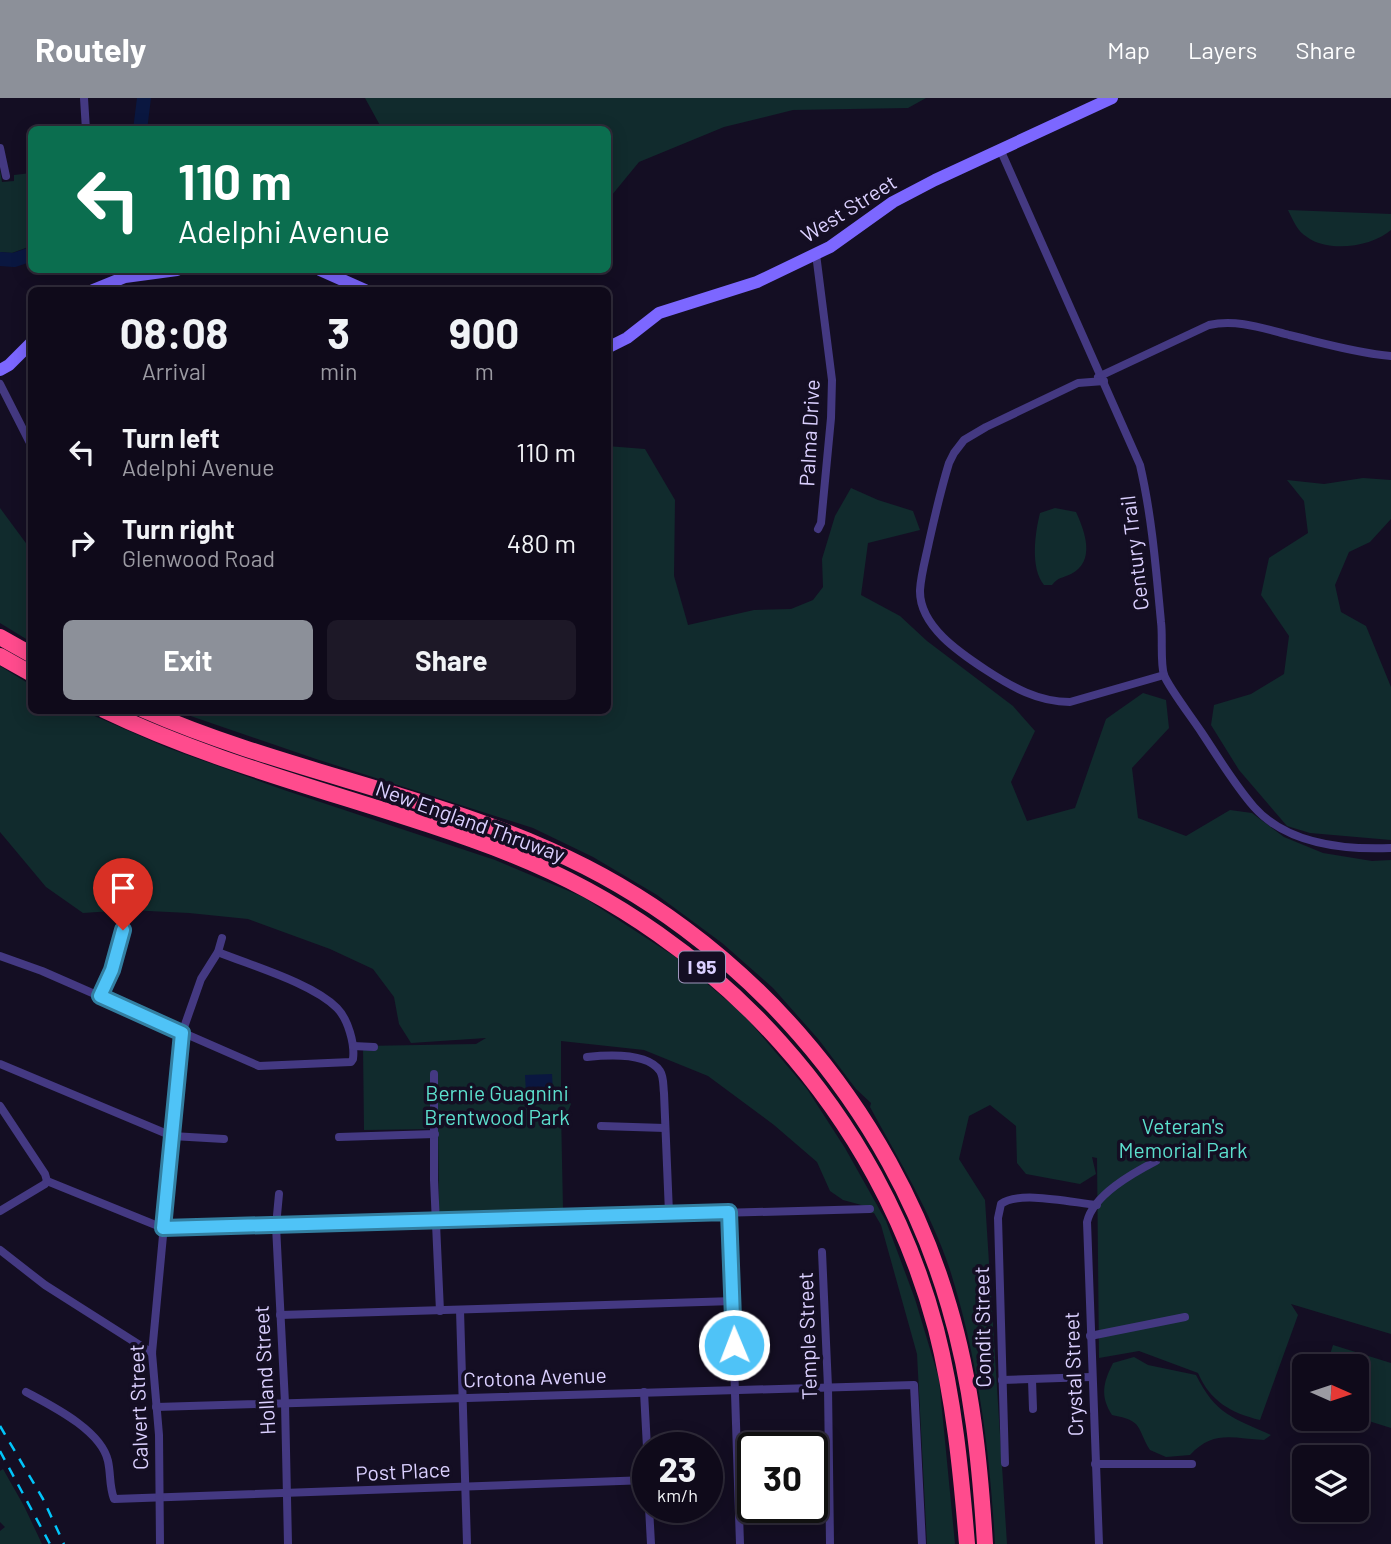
<!DOCTYPE html>
<html lang="en">
<head>
<meta charset="utf-8">
<style>
	:root { --surface:#0f0a1a; --page:#1d1827; --text:#f1f3f6; --muted:#9b9aa2; --line:#2f2b39; --accent:#8c9099 }
	body { margin:0; font-family:Barlow,sans-serif; background:var(--page); color:var(--text); height:100vh; display:flex; flex-direction:column; font-size:26px; white-space:nowrap }
	* { box-sizing:border-box; margin:0 }
	p { font-size:23px; color:var(--muted) }
	.icon { flex:none; width:38px; height:38px; fill:none; stroke:currentColor; stroke-width:2; stroke-linecap:round; stroke-linejoin:round }
	.map { position:relative; flex:1; overflow:hidden }
	.drawer { position:absolute; left:28px; top:189px; width:583px; height:427px; display:flex; flex-direction:column; background:var(--surface); border-radius:10px; box-shadow:0 4px 18px #0003,0 0 0 2px var(--line) }
	.drawer>* { flex:none }
	.hud { position:absolute; left:28px; top:28px; width:583px; height:147px; border-radius:10px; box-shadow:0 4px 18px #0003,0 0 0 2px var(--line); background:#0b6e4f; color:#fff; overflow:hidden }
	.needle { width:46px; rotate:93deg }
	.tools { position:absolute; left:1292px; top:1256px; display:grid; gap:14px }
	.tools a { display:grid; place-items:center; width:77px; height:77px; border-radius:10px; background:var(--surface); box-shadow:0 4px 18px #0003,0 0 0 2px var(--line); font-size:35px }
	.speed { position:absolute; left:632px; top:1334px; display:flex; gap:14px; font-size:35px; font-weight:700; text-align:center }
	.speed>* { display:grid; place-content:center; width:91px; height:91px; border-radius:50%; background:var(--surface); box-shadow:0 4px 18px #0003,0 0 0 2px var(--line); line-height:1 }
	.speed small { font-size:18px; font-weight:400 }
	.speed .limit { border:4px solid #111; border-radius:10px; background:#fff; color:#111 }
	.pin { position:absolute; display:grid; place-items:center; width:60px; height:60px; color:#fff; margin:-72px -30px; border-radius:50% 50% 50% 0; rotate:-45deg; box-shadow:0 0 7px #0007 }
	.pin .icon { rotate:45deg }
	.me { position:absolute; width:77px; margin:-38px; rotate:359deg; stroke-linejoin:round; filter:drop-shadow(0 0 5px #0008) }
	.turn { display:flex; align-items:center; gap:24px; height:147px; padding:0 35px; font-size:32px }
	.turn .icon { width:91px; height:91px; stroke-width:2.5 }
	.turn b { display:block; font-size:49px; line-height:60px }
	.eta { display:flex; justify-content:space-evenly; align-items:center; height:119px; text-align:center }
	.eta b { font-size:42px; font-weight:700; line-height:49px }
	.cta { display:flex; gap:14px; margin-top:auto; padding:14px 35px }
	.cta a { flex:1; height:80px; border-radius:10px; background:var(--accent); color:#fff; font-size:28px; font-weight:700; line-height:80px; text-align:center }
	.cta a+a { background:var(--page); color:var(--text) }
	ul { padding:0; list-style:none }
	li { display:flex; align-items:center; gap:21px; height:91px; padding:0 35px }
	li div { flex:1 }
	li b { display:block; font-size:26px }
	li em { font-style:normal }
	header { display:flex; align-items:center; gap:42px; box-sizing:border-box; height:98px; padding:0 35px; background:var(--accent); color:#fff }
	header strong { font-size:33px }
	nav { display:flex; gap:38px; margin-inline-start:auto; font-size:24px }
	.map>svg:first-child { display:block }
	.green { fill:#112b2d }
	.water { fill:#0a1740 }
	.lines { fill:none; stroke-linecap:round; stroke-linejoin:round }
	.river { stroke:#0a1740; stroke-width:14 }
	.street { stroke:#443982; stroke-width:8 }
	.secondary { stroke:#7c67ff; stroke-width:12 }
	.highway { stroke:#ff4b8d; stroke-width:16 }
	.rail { stroke:#01c5fa; stroke-width:2.5; stroke-dasharray:10 9; stroke-linecap:butt }
	.route-casing { stroke:#337fa1; stroke-width:18 }
	.route { stroke:#4fc3f7; stroke-width:12 }
	.labels { text-anchor:middle; stroke-width:7; stroke-linejoin:round; paint-order:stroke }
	.shield { fill:#140e23; stroke:#9f96bd; stroke-width:2 }
	.shield-label { font-size:19px; font-weight:bold; fill:#dbd0ff }
	.street-label { font-size:21px; fill:#dbd0ff; stroke:#140e23 }
	.park-label { font-size:21px; fill:#5cdfcd; stroke:#140e23 }
</style>
</head>
<body>
<header>
<strong>Routely</strong>
<nav><a>Map</a><a>Layers</a><a>Share</a></nav>
</header>
<div class="map">
<svg width="1391" height="1446" viewBox="0 0 1391 1446">
	<rect width="100%" height="100%" fill="#140e23"/>
	<!-- green -->
	<g class="green">
		<polygon points="365,0 926,0 908,10 793,12 724,29 639,64 607,103 607,32 382,31"/>
		<polygon points="0,72 2,84 14,83 14,77 31,75 31,148 12,155 0,154"/>
		<path d="M1288 112 1391 116V132C1372 149 1328 155 1307 139 1297 133 1293 122 1288 112Z"/>
		<path d="M607 348 645 351 675 402 674 478 688 527 754 512 791 511 813 502 823 489 822 461 835 418 851 390 878 402 913 413 920 432 868 445 861 497 900 518 927 543 1013 608 1035 633 1011 684 1027 723 1075 710 1106 621 1143 595 1166 602 1169 630 1132 670 1138 720 1186 738 1230 712 1252 715 1284 739 1323 755 1372 763 1391 762V1236L1291 1206 1298 1217 1260 1322C1231 1315 1210 1303 1198 1275L1139 1253 1099 1260 1097 1060 1092 1059 1096 1076 1080 1086 1026 1076 1017 1065 1016 1028 990 1007 969 1018 959 1061 985 1102 1007 1446H995C990 1353 978 1261 950 1172 931 1115 899 1062 870 1009L871 1005 856 991 819 942 773 890 722 845 657 797 593 759 533 730 316 661 176 613 607 612Z"/>
		<polygon points="1363,380 1391,382 1391,421 1370,444 1349,454 1335,487 1341,514 1366,528 1391,589 1391,742 1310,735 1287,728 1239,672 1211,627 1214,607 1251,596 1284,576 1289,538 1261,497 1269,460 1308,435 1304,403 1287,382 1324,386"/>
		<polygon points="0,410 31,452 31,544 0,525"/>
		<path d="M1055 410 1076 414C1085 434 1096 463 1071 476 1063 480 1058 479 1052 487H1044C1030 470 1035 435 1040 415Z"/>
		<polygon points="0,568 31,587 32,612 83,613 168,650 284,692 495,762 583,799 677,860 744,917 807,991 845,1050 886,1123 915,1201 939,1281 955,1446 927,1446 917,1256 881,1127 874,1115 868,1115 865,1108 843,1102 830,1093 817,1064 774,1027 708,978 644,952 561,943 561,1001 567,1001 571,1006 568,1013 561,1013 563,1111 439,1115 438,1031 364,1032 363,948 476,946 486,940 411,945 399,926 394,899 373,871 330,851 248,821 189,815 128,812 83,815 46,789 0,734"/>
		<polygon points="1333,1247 1391,1265 1391,1330 1356,1319 1356,1269 1326,1269"/>
		<path d="M1134 1259 1148 1267 1196 1277C1216 1317 1232 1319 1271 1337L1264 1342C1234 1341 1214 1331 1190 1357L1166 1359 1150 1352C1136 1329 1144 1323 1112 1317 1100 1298 1103 1285 1113 1265Z"/>
		<polygon points="3,1371 24,1408 42,1446 0,1446 0,1433 5,1429 0,1424 0,1373"/>
	</g>
	<!-- water -->
	<polygon class="water" points="552,976 553,994 526,994 525,977"/>
	<g class="lines">
		<!-- river -->
		<g class="river">
			<polyline points="140,32 144,0"/>
			<polyline points="0,161 14,162 32,156"/>
		</g>
		<!-- street -->
		<g class="street">
			<polyline points="84,0 86,32"/>
			<polyline points="0,50 6,78"/>
			<path d="M1000 51 1140 367C1152 419 1156 471 1161 524 1163 539 1160 564 1164 577 1169 590 1193 621 1202 635 1218 659 1234 686 1254 709 1287 746 1344 752 1391 750"/>
			<polyline points="816,156 832,282 831,320 821,425 818,431"/>
			<path d="M1098 279 1209 227C1236 221 1262 230 1289 237 1323 245 1357 255 1391 258"/>
			<path d="M1104 283 1078 285 986 329 964 342 954 355 949 365C941 391 935 417 929 444 926 459 921 476 920 492 919 528 960 555 986 572 1012 589 1038 604 1070 604L1164 577"/>
			<polyline points="0,286 32,349"/>
			<path d="M0 858 42 873 259 968 351 964 353 961C355 946 348 921 337 910 312 885 252 868 218 854"/>
			<polyline points="100,898 112,872 123,832"/>
			<polyline points="353,948 374,949"/>
			<path d="M587 959C606 957 647 954 660 973 664 979 663 988 664 995L669 1115"/>
			<polyline points="0,966 172,1038 224,1041"/>
			<polyline points="434,976 434,1082 440,1213"/>
			<polyline points="0,1008 45,1076 47,1083 163,1130 870,1111"/>
			<polyline points="601,1028 665,1030"/>
			<polyline points="339,1039 435,1036"/>
			<polyline points="279,1096 276,1128 285,1305 288,1446"/>
			<polyline points="0,1113 45,1086 47,1083"/>
			<polyline points="729,1114 740,1446"/>
			<polyline points="0,1152 45,1187 152,1255"/>
			<polyline points="822,1154 828,1289 830,1446"/>
			<polyline points="460,1212 467,1446"/>
			<polyline points="280,1217 734,1203"/>
			<polyline points="1090,1238 1185,1219"/>
			<polyline points="1002,1282 1091,1279"/>
			<polyline points="1032,1282 1033,1311"/>
			<path d="M26 1294C52 1308 101 1332 108 1363 111 1377 109 1387 114 1401L648 1382"/>
			<polyline points="644,1294 648,1368"/>
			<polyline points="156,1309 914,1287 922,1446"/>
			<path d="M1005 1365 998 1120 1001 1106C1019 1092 1074 1105 1097 1107"/>
			<polyline points="1095,1366 1192,1366"/>
			<polyline points="649,1409 651,1446"/>
			<polyline points="160,1446 159,1337 152,1255 182,935 201,881 218,854 222,840"/>
			<path d="M1099 1446 1087 1124C1093 1097 1133 1075 1156 1063"/>
		</g>
		<!-- secondary -->
		<g class="secondary">
			<polyline points="320,172 365,192"/>
			<polyline points="93,192 125,179 177,172"/>
			<polyline points="607,250 627,240 659,215 757,184 830,149 893,104 935,82 1112,0"/>
			<polyline points="0,272 9,267 32,244"/>
		</g>
		<!-- highway -->
		<g class="highway">
			<polyline points="0,539 32,557"/>
			<polyline points="0,558 32,576"/>
			<path d="M104 612C235 675 379 704 513 757 719 840 879 1016 936 1231 954 1301 961 1374 967 1446"/>
			<path d="M144 612C276 670 419 694 550 752 741 836 891 1008 949 1208 972 1285 980 1366 985 1446"/>
		</g>
		<!-- rail -->
		<g class="rail">
			<polyline points="0,1328 43,1401 64,1446"/>
			<polyline points="0,1353 50,1446"/>
		</g>
	</g>
	<g class="lines">
		<!-- route casing -->
		<g class="route-casing">
			<polyline id="route" points="123,832 112,872 100,898 182,935 163,1130 729,1114 734,1247"/>
		</g>
		<!-- route -->
		<use href="#route" class="route"/>
	</g>
	<g class="labels">
		<!-- shield labels -->
		<rect class="shield" x="679" y="853.5" width="46" height="31" rx="5"/>
		<g class="shield-label">
			<text x="702" y="876">I 95</text>
		</g>
		<!-- street labels -->
		<g class="street-label">
			<text transform="translate(849 111) rotate(-32)" y="7">West Street</text>
			<text transform="translate(810 335) rotate(-87)" y="7">Palma Drive</text>
			<text transform="translate(1135 455) rotate(-97)" y="7">Century Trail</text>
			<text transform="translate(470 724) rotate(20)" y="7">New England Thruway</text>
			<text transform="translate(983 1229) rotate(-91)" y="7">Condit Street</text>
			<text transform="translate(808 1238) rotate(-92)" y="7">Temple Street</text>
			<text transform="translate(265 1272) rotate(-93)" y="7">Holland Street</text>
			<text transform="translate(1074 1276) rotate(-92)" y="7">Crystal Street</text>
			<text transform="translate(535 1280) rotate(-2)" y="7">Crotona Avenue</text>
			<text transform="translate(139 1309) rotate(-92)" y="7">Calvert Street</text>
			<text transform="translate(403 1374) rotate(-3)" y="7">Post Place</text>
		</g>
		<!-- park labels -->
		<g class="park-label">
			<text x="497" y="1003">Bernie Guagnini<tspan x="497" dy="24">Brentwood Park</tspan></text>
			<text x="1183" y="1036">Veteran's<tspan x="1183" dy="24">Memorial Park</tspan></text>
		</g>
	</g>
</svg>
<div class="tools">
<a><svg class="needle" viewBox="-14 -14 28 28"><path d="M0-13l5 13h-10z" fill="#e53935"/><path d="M0 13l5-13h-10z" fill="#9b9aa2"/></svg></a>
<a><svg class="icon" aria-label="layers" viewBox="0 0 24 24"><path d="M12 4l9 5-9 5-9-5zM3 14l9 5 9-5"/></svg></a>
</div>
<div class="speed"><div>23<small>km/h</small></div><div class="limit">30</div></div>
<div class="pin" style="left:123px;top:832px;background:#d93025"><svg class="icon" aria-label="arrive" viewBox="0 0 24 24"><path d="M6 21V4h12l-3 4 3 4H6"/></svg></div>
<svg class="me" style="left:734px;top:1247px" viewBox="-20 -20 40 40"><circle r="17" fill="#4fc3f7" stroke="#fff" stroke-width="3"/><path d="M0-11L8 9 0 5-8 9z" fill="#fff"/></svg>
<div class="hud">
<div class="turn"><svg class="icon" aria-label="left" viewBox="0 0 24 24"><path d="M17 20v-9H6M10 6l-5 5 5 5"/></svg><div><b>110 m</b>Adelphi Avenue</div></div>
</div>
<section class="drawer">
<div class="eta">
<div><b>08:08</b><p>Arrival</p></div>
<div><b>3</b><p>min</p></div>
<div><b>900</b><p>m</p></div>
</div>
<ul>
<li><svg class="icon" aria-label="left" viewBox="0 0 24 24"><path d="M17 20v-9H6M10 6l-5 5 5 5"/></svg><div><b>Turn left</b><p>Adelphi Avenue</p></div><em>110 m</em></li>
<li><svg class="icon" aria-label="right" viewBox="0 0 24 24"><path d="M7 20v-9h11M14 6l5 5-5 5"/></svg><div><b>Turn right</b><p>Glenwood Road</p></div><em>480 m</em></li>
</ul>
<div class="cta"><a>Exit</a><a>Share</a></div>
</section>
</div>
</body>
</html>
